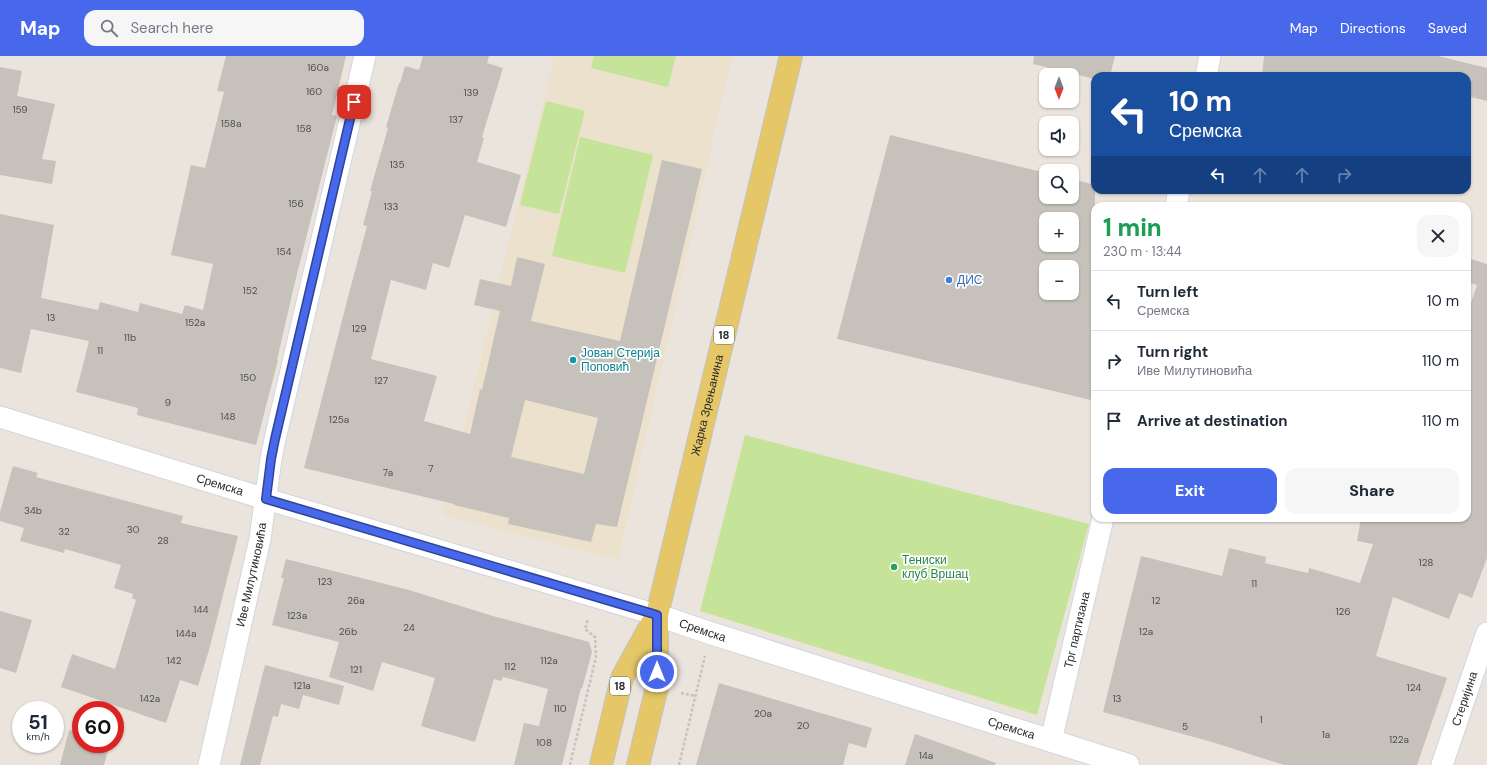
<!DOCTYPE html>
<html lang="en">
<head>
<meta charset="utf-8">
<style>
	:root { --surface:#fff; --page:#f6f6f7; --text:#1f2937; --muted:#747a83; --line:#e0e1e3; --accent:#4868eb }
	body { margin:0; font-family:"DM Sans",sans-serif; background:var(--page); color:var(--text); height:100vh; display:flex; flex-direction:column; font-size:15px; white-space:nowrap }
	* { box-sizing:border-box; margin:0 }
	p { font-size:13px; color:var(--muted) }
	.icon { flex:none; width:22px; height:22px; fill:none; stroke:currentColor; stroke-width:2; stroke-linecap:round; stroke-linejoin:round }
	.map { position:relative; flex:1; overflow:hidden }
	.details { position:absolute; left:1091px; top:146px; width:380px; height:320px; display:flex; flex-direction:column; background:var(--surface); border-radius:12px; box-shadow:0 1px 3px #0004 }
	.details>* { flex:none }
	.top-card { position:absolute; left:1091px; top:16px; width:380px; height:122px; border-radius:12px; box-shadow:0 1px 3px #0004; background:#1a4fa0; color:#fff; overflow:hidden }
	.needle { width:26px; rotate:180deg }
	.controls { position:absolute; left:1039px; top:12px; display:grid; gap:8px }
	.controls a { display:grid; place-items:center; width:40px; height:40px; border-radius:8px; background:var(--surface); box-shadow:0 1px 3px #0004; font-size:20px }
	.speed { position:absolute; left:12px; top:645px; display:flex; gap:8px; font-size:20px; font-weight:700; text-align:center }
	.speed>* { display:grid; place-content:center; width:52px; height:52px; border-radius:50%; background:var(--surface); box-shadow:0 1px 3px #0004; line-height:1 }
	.speed small { font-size:10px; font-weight:400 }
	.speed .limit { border:6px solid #d22; background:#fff; color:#111 }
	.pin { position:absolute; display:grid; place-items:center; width:34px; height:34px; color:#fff; margin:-17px; border-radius:8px; box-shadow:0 2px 6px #0006 }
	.me { position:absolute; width:44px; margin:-22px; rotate:0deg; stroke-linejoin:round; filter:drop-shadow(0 0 3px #0008) }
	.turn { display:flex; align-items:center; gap:14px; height:84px; padding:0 12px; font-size:18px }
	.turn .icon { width:52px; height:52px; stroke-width:2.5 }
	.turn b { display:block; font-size:28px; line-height:34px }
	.lanes { display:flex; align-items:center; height:38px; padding:0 12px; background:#0003; justify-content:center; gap:20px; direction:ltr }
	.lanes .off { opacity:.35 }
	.round { display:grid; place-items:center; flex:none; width:42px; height:42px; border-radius:12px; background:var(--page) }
	.head { display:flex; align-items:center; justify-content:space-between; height:68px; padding:0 12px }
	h1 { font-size:24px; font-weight:800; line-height:30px; color:#1e9e55 }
	.primary-button { display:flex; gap:8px; margin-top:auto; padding:8px 12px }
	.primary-button a { flex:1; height:46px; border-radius:12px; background:var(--accent); color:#fff; font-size:16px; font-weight:800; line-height:46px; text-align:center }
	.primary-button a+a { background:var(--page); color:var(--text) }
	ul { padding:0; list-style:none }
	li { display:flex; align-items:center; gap:12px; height:60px; padding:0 12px; border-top:1px solid var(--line) }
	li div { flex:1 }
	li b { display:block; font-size:15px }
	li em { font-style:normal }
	header { display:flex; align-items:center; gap:24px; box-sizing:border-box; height:56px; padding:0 20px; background:var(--accent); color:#fff }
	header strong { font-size:19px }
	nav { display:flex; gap:22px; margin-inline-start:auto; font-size:14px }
	.search { width:280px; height:36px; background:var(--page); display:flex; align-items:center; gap:10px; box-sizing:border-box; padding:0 14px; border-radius:12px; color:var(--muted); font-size:15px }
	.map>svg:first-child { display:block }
	.education { fill:#ebe1cd }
	.pitch { fill:#c5e399 }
	.building { fill:#c6c2bb; fill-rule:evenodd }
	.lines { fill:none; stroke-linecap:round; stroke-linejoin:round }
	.minor-casing { stroke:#d2d5e1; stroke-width:23 }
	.tertiary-casing { stroke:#d2d5e1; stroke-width:24 }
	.primary-casing { stroke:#c3c3c3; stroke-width:24 }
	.path { stroke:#c3c3c3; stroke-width:2.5; stroke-dasharray:3 2; stroke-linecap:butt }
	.minor { stroke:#fff; stroke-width:21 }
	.tertiary { stroke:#fff; stroke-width:22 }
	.primary { stroke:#e5c767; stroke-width:22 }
	.route-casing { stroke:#2f4499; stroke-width:10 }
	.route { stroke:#4868eb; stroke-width:7 }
	.shop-dot { fill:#3f7fe0; stroke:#fff; stroke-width:1.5 }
	.culture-dot { fill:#0f9aa8; stroke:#fff; stroke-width:1.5 }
	.leisure-dot { fill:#2e9e5b; stroke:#fff; stroke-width:1.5 }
	.labels { text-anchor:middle; stroke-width:3.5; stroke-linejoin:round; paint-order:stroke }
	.number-label { font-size:10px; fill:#504f4e }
	.shield { fill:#fff; stroke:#696969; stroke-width:1 }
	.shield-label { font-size:11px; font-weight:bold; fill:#292929 }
	.shop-label { font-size:12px; fill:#366cbe; stroke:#fff; text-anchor:start }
	.culture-label { font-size:12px; fill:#0d838f; stroke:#fff; text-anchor:start }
	.street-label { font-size:12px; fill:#292929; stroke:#fff }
	.leisure-label { font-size:12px; fill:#27864d; stroke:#fff; text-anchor:start }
</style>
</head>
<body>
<header>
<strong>Map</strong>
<div class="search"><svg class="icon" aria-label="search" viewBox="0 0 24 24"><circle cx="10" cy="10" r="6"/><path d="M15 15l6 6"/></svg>Search here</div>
<nav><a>Map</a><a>Directions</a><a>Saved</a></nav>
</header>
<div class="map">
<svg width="1487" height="709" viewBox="0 0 1487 709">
	<rect width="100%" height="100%" fill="#eae4dc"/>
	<!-- education -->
	<polygon class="education" points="554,0 732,0 618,504 443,459"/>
	<!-- pitch -->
	<g class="pitch">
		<polygon points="594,0 676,0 668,31 591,12"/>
		<polygon points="546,45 585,55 559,158 520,149"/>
		<polygon points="580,81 653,99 625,217 552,200"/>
		<polygon points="745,379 1089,468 1037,659 700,555"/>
	</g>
	<!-- building -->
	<g class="building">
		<polygon points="226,0 346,0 332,59 337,60 294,230 277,304 278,304 256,389 137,359 138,352 76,336 89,285 31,273 21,317 0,312 0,158 54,169 41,242 98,254 100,246 138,256 140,247 182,258 185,249 203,254 213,208 171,199 191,109 205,112 224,36 217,35"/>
		<path d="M423 0H489L487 7 503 12 482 81 484 82 477 106 521 119 506 171 465 159 449 212 433 207 426 234 391 224 371 303 437 320 424 365 470 378 480 333 482 334 500 255 474 249 480 223 511 230 517 201 545 208 531 265 620 285 662 104 702 113 617 471 596 468 591 486 508 468 509 462 454 449V448L304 412 348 241 367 170 363 169 372 135H370L388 72 386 71 399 27H400L405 10 419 14ZM525 344 598 362 584 418 511 401Z"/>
		<polygon points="1034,0 1115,0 1110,20 1095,20 1095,23 1033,8"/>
		<polygon points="1264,0 1438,0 1487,12 1487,45 1467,40 1467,20 1262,20"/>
		<polygon points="0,11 22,15 17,40 55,48 42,103 56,105 52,128 0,119"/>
		<path d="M890 79 1046 117V141H1072V123L1095 129V345L837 283ZM1046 163H1072V189H1046ZM1046 211H1072V237H1046Z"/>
		<polygon points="1471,203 1487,208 1487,502 1472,542 1459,537 1449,563 1393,541 1376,600 1447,622 1417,709 1284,709 1212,686 1103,656 1141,500 1222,520 1229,492 1266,501 1265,507 1308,517 1309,512 1360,527 1373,488 1357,485 1361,462 1467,462 1467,259 1477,229 1467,226 1467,215"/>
		<polygon points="13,410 38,417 36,421 183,460 181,467 238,480 209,594 198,630 180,624 166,667 61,631 72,598 115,613 136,544 132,542 133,538 114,532 121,509 65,493 64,497 20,485 24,472 0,465 0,456"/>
		<polygon points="286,503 409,534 493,560 589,586 592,596 582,633 581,632 562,709 514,709 524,667 539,670 548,633 503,621 501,625 494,623 475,686 421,670 435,622 382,606 373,635 329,621 339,586 272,569 284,522 281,522"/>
		<polygon points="0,555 32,564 16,617 0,612"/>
		<polygon points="265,609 344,630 339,649 303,639 299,653 281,648 278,661 273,660 260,709 240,709"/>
		<polygon points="719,627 872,672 866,692 849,687 843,709 696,709"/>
		<polygon points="69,674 81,677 81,688 110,688 104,709 60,709"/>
		<polygon points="915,678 996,707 995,709 905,709"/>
	</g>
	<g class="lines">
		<!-- minor casing -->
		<g class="minor-casing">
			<g id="minor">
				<polyline points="1206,20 1210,0"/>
				<polyline points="1176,150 1179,134"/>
				<path id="s1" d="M0 361 266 443 657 559"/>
				<path id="s2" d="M1051 685 1103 462"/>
				<path id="s3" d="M209 709 260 483 271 403 275 383 365 0"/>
				<path id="s4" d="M1442 709 1487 577"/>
			</g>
		</g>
		<!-- tertiary casing -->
		<g class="tertiary-casing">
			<g id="tertiary">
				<path id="s5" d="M657 559 710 577 1128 709"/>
			</g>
		</g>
		<!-- primary casing -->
		<g class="primary-casing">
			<g id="primary">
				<polyline points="601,709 622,622 656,560"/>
				<path id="s6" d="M638 709 657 631V559L791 0"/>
			</g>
		</g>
		<!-- path -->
		<g class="path">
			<polyline points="681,637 696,640"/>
			<polyline points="570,709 596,601 595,581 585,573 588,563"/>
			<polyline points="679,709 705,600"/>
		</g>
		<!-- minor -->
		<use href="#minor" class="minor"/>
		<!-- tertiary -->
		<use href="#tertiary" class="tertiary"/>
		<!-- primary -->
		<use href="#primary" class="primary"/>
	</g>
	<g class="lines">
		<!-- route casing -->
		<g class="route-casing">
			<polyline id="route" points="354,46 275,383 271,403 266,443 657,559 657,616"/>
		</g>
		<!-- route -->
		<use href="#route" class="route"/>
	</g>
	<!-- markers -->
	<circle class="shop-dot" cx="949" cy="224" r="4"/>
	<circle class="culture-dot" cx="573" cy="304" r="4"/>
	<circle class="leisure-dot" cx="894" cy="511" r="4"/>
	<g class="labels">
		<!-- number labels -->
		<g class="number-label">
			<text x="318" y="15">160a</text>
			<text x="314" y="39">160</text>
			<text x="471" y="40">139</text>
			<text x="20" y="57">159</text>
			<text x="456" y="67">137</text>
			<text x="231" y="71">158a</text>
			<text x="304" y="76">158</text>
			<text x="397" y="112">135</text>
			<text x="296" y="151">156</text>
			<text x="391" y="154">133</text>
			<text x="284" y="199">154</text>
			<text x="250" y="238">152</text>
			<text x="51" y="265">13</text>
			<text x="195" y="270">152a</text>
			<text x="359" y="276">129</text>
			<text x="130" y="285">11b</text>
			<text x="100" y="298">11</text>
			<text x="248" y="325">150</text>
			<text x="381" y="328">127</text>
			<text x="168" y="350">9</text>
			<text x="228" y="364">148</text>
			<text x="339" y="367">125a</text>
			<text x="431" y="416">7</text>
			<text x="388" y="420">7a</text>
			<text x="33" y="458">34b</text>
			<text x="133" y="477">30</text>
			<text x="64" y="479">32</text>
			<text x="163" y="488">28</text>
			<text x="1426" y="510">128</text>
			<text x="325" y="529">123</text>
			<text x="1254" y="531">11</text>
			<text x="356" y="548">26a</text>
			<text x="1156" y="548">12</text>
			<text x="201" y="557">144</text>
			<text x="1343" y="559">126</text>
			<text x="297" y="563">123a</text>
			<text x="409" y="575">24</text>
			<text x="348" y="579">26b</text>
			<text x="1146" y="579">12a</text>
			<text x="186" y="581">144a</text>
			<text x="174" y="608">142</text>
			<text x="549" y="608">112a</text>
			<text x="510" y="614">112</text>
			<text x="356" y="617">121</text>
			<text x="302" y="633">121a</text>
			<text x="1414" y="635">124</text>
			<text x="150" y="646">142a</text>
			<text x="1117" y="646">13</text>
			<text x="560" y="656">110</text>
			<text x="763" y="661">20a</text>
			<text x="1261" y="667">1</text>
			<text x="803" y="673">20</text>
			<text x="1185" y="674">5</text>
			<text x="1326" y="682">1a</text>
			<text x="1399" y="687">122a</text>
			<text x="544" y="690">108</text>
			<text x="926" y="703">14a</text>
		</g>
		<!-- shield labels -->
		<g class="shield">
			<rect x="714" y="270" width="20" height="18" rx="3"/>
			<rect x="610" y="621" width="20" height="18" rx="3"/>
		</g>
		<g class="shield-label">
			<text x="724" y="283">18</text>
			<text x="620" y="634">18</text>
		</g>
		<!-- shop labels -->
		<g class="shop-label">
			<text x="957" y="228">ДИС</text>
		</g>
		<!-- culture labels -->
		<g class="culture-label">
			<text x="581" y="301">Јован Стерија<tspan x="581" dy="14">Поповић</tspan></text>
		</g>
		<!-- street labels -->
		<g class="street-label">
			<text dy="4" stroke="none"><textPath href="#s6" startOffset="368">Жарка Зрењанина</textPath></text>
			<text dy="4" stroke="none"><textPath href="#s1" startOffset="230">Сремска</textPath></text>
			<text dy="4" stroke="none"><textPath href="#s3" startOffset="195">Иве Милутиновића</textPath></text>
			<text dy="4" stroke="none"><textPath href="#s5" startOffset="48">Сремска</textPath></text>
			<text dy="4" stroke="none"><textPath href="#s2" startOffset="114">Трг партизана</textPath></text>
			<text dy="4" stroke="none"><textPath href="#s4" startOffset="70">Стеријина</textPath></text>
			<text dy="4" stroke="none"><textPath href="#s5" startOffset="372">Сремска</textPath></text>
		</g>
		<!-- leisure labels -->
		<g class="leisure-label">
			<text x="902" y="508">Тениски<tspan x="902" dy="14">клуб Вршац</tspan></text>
		</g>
	</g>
</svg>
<div class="controls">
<a><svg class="needle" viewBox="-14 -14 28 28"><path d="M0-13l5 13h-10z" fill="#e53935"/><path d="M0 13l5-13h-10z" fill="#747a83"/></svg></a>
<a><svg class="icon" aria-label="sound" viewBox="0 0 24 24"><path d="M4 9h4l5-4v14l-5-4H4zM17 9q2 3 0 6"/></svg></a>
<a><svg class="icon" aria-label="search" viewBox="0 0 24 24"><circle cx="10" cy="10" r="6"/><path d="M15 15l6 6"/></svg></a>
<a>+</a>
<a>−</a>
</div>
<div class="speed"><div>51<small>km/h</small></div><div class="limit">60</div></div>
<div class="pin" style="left:354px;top:46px;background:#d93025"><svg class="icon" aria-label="arrive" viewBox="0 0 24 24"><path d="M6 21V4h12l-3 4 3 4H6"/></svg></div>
<svg class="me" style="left:657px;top:616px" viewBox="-20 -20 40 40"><circle r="17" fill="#4868eb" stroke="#fff" stroke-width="3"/><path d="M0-11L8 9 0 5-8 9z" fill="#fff"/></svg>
<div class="top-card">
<div class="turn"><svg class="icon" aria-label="left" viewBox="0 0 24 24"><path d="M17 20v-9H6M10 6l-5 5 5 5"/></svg><div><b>10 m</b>Сремска</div></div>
<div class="lanes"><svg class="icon" aria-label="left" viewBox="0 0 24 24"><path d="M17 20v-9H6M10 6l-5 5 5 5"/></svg><svg class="icon off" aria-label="ahead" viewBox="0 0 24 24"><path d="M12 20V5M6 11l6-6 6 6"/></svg><svg class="icon off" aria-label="ahead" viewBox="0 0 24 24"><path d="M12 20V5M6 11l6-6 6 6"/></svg><svg class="icon off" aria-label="right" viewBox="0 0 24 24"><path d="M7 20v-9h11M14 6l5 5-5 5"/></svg></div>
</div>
<section class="details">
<div class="head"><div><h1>1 min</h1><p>230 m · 13:44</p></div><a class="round"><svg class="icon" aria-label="close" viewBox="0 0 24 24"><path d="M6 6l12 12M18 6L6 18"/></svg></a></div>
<ul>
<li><svg class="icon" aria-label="left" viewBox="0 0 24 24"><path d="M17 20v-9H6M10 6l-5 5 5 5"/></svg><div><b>Turn left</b><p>Сремска</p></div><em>10 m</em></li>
<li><svg class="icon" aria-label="right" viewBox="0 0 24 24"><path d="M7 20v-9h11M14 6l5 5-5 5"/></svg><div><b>Turn right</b><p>Иве Милутиновића</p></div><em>110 m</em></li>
<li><svg class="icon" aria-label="arrive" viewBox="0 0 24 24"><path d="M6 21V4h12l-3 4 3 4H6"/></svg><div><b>Arrive at destination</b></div><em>110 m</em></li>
</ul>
<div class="primary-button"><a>Exit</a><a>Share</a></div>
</section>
</div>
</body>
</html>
